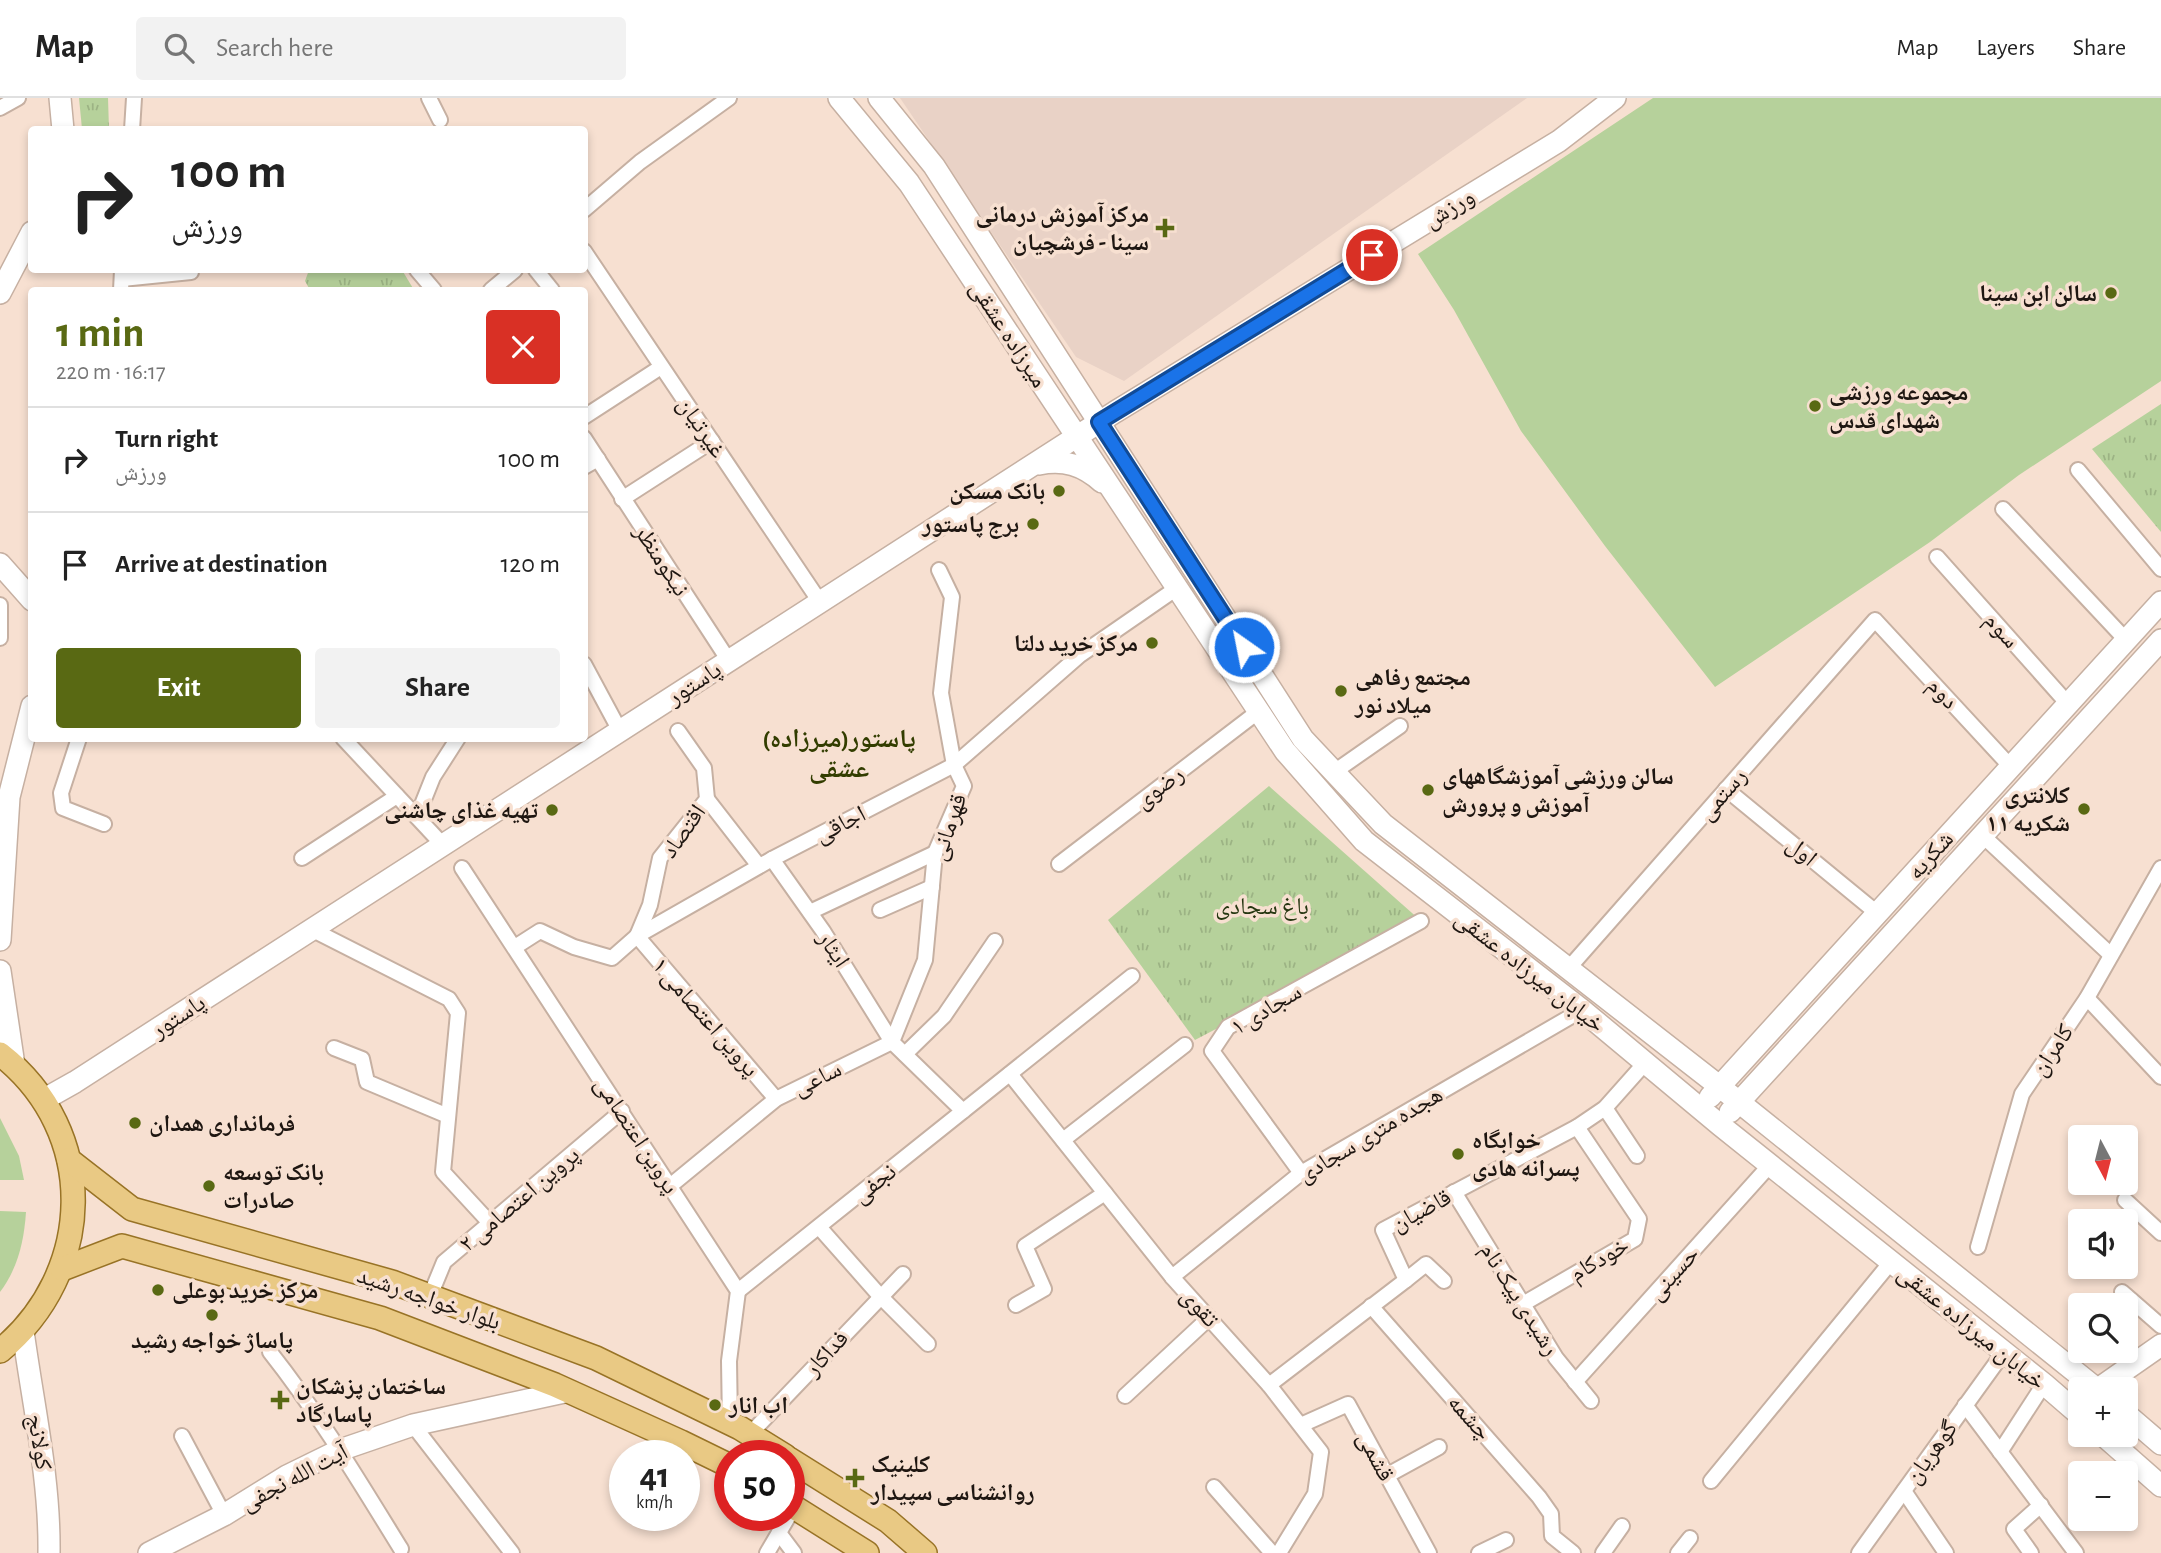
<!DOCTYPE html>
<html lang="en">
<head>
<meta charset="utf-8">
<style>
	:root { --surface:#fff; --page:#f2f2f2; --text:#222; --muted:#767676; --line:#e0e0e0; --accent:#596913 }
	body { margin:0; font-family:"Alegreya Sans","Noto Naskh Arabic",sans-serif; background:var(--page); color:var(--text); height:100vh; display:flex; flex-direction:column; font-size:26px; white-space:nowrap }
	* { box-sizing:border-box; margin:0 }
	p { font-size:23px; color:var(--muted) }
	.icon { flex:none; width:38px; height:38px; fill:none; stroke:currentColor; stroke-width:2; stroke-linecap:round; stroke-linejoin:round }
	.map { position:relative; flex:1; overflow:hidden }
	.panel { position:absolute; left:28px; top:189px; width:560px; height:455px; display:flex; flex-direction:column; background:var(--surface); border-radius:7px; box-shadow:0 4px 10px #0003 }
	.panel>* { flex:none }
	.banner { position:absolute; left:28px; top:28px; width:560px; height:147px; border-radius:7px; box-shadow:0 4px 10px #0003; background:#fff; color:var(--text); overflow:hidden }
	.needle { width:46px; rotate:173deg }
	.fabs { position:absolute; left:2068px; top:1027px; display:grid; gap:14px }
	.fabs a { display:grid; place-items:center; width:70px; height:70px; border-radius:7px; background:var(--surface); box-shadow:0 4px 10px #0003; font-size:35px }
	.speed { position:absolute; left:609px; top:1342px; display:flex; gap:14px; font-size:35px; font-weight:700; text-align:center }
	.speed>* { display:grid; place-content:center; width:91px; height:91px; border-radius:50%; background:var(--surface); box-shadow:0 4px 10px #0003; line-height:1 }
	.speed small { font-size:18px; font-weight:400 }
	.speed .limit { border:10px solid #d22; background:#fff; color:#111 }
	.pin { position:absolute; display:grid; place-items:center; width:60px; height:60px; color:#fff; margin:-30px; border:4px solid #fff; border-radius:50%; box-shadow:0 2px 7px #0007 }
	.me { position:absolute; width:77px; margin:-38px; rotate:327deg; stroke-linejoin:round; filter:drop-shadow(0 0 5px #0008) }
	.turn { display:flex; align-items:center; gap:24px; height:147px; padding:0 28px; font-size:32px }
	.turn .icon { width:91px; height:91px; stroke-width:2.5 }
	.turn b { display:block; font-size:49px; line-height:60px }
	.round { display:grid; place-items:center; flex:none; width:74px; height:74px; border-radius:7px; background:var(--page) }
	.headline { display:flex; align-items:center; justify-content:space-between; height:119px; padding:0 28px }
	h1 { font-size:42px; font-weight:600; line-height:52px; color:var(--accent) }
	.button { display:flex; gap:14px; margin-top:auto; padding:14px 28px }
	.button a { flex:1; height:80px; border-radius:7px; background:var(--accent); color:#fff; font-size:28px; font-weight:600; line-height:80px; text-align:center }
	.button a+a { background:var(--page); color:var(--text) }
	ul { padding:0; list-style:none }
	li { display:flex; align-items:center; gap:21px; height:105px; padding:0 28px; border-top:2px solid var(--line) }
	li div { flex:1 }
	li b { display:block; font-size:26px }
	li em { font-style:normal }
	header { display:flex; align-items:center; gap:42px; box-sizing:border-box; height:98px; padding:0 35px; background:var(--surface); border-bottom:2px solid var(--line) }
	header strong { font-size:33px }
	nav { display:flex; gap:38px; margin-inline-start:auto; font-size:24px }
	.search { width:490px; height:63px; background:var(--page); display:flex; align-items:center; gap:18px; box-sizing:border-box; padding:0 24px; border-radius:7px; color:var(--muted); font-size:26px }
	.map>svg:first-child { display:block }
	.medical { fill:#e9d2c6 }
	.grass { fill:#b6d19b }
	.park { fill:url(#park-tufts) }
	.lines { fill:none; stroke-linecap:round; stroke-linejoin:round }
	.street-casing { stroke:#c6b0a2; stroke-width:18 }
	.secondary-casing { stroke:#c6b0a2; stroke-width:24 }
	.primary-casing { stroke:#987326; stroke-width:26 }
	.street { stroke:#fff; stroke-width:14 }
	.secondary { stroke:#fff; stroke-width:21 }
	.primary { stroke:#e9c984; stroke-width:23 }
	.route-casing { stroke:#114b97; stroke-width:18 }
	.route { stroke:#1a73e8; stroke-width:12 }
	.poi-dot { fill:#596913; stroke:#f7e0d1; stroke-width:2.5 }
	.labels { text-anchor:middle; stroke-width:7; stroke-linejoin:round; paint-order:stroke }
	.street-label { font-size:24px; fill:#1e1611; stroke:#f7e0d1 }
	.poi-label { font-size:24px; font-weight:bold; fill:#1e1611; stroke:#f7e0d1; text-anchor:start }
	.park-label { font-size:24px; fill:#253610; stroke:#f7e0d1 }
	.neighbourhood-label { font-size:26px; font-weight:bold; fill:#323d00; stroke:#f7e0d1 }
</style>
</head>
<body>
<header>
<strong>Map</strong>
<div class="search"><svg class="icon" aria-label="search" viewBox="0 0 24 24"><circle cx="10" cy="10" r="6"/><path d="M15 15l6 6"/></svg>Search here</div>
<nav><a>Map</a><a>Layers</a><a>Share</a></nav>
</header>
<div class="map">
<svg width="2161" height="1455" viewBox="0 0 2161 1455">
	<defs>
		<pattern id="park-tufts" width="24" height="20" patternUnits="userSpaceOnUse" patternTransform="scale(1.75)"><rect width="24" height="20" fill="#b6d19b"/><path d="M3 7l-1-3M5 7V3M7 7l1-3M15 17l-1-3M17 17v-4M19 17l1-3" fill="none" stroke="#9cb384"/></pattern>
	</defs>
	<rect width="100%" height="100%" fill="#f7e0d1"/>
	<!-- medical -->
	<polygon class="medical" points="900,0 1527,0 1124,283 1076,259"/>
	<!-- grass -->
	<g class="grass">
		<polygon points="1653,0 2161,0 2161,283 2019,377 1930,444 1715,589 1605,448 1521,333 1454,212 1418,156"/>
		<polygon points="0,1020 19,1058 24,1082 0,1082"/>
		<path d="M0 1113 26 1114C24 1143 18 1170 0 1194Z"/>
	</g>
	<!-- park -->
	<g class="park">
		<polygon points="79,0 108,0 109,31 82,31"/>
		<polygon points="309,172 402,172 414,192 310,192 305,183"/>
		<polygon points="2161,306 2161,434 2092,351"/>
		<polygon points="1269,688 1421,823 1195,942 1108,822"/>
	</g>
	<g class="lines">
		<!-- street casing -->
		<g class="street-casing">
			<g id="street">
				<polyline points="429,0 440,22"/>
				<polyline points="0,10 18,0"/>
				<polyline points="132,32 134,0"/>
				<polyline points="584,112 640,64 729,0"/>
				<polyline points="584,153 820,504"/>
				<polyline points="417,172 434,192"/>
				<polyline points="536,172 552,192"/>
				<polyline points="122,181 191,174"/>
				<polyline points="121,192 122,172"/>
				<polyline points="491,192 515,172"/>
				<polyline points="584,319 661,269"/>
				<polyline points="584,340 729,563"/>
				<polyline points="584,369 598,361"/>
				<polyline points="2078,372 2161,471"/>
				<polyline points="622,401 712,343"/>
				<polyline points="2003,411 2126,542"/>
				<polyline points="1937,459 2068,606"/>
				<polyline points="0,507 0,540"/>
				<polyline points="584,566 620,633"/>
				<polyline points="79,640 61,695 63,710 104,726"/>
				<polyline points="343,640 443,747"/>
				<polyline points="1334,674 1400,628"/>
				<polyline points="1726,691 1877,815"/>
				<polyline points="707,701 759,768"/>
				<polyline points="417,719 433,679 458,640"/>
				<polyline points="1982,737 2111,857"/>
				<polyline points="302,760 397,698"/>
				<polyline points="772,761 823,833 892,944 963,1013"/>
				<polyline points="1059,766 1259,613"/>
				<polyline points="462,770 738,1193 729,1263 730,1325"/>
				<polyline points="880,812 932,789"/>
				<polyline points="810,814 935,755"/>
				<polyline points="311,831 449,901 458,915 443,1074 490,1125"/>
				<polyline points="637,838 650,807 660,760 707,701 704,670 678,633"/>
				<polyline points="637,838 776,1001"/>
				<polyline points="515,849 540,833 574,849 612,860 637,838 772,761 954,667 1080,557 1177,490"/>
				<polyline points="1568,871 1875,522 2011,669"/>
				<polyline points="2087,900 2161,979"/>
				<polyline points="892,944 925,862 935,755 964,688 954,667 941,595 952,499 939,472"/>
				<polyline points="334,950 362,961 367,984 448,1018"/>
				<polyline points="905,956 944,918 995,843"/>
				<polyline points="1010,976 1172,1179 1269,1287 1321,1354 1315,1396 1279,1455"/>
				<polyline points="1605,1010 1637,1058"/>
				<polyline points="1063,1042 1185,947"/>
				<polyline points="1301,1075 1212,953 1228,929 1421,823"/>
				<polyline points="670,1088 776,1001 892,944"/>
				<polyline points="1454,1094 1556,1260 1591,1303"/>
				<polyline points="2125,1102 2161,1135"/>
				<polyline points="819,1129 880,1198 928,1246"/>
				<polyline points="1978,1149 2022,996 2087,900 2161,770"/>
				<polyline points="1172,1179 1301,1075 1582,912"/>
				<polyline points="1406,1182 1426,1166 1444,1183"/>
				<polyline points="738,1193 1132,878"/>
				<polyline points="2122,1194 2161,1228"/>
				<polyline points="430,1198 444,1164 622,1013"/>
				<polyline points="1523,1206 1635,1141 1639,1121 1577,1029"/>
				<polyline points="1016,1207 1044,1191 1025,1148 1105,1095"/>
				<polyline points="1371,1208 1539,1399 1551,1416 1552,1438 1573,1455"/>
				<path d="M270 1254C319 1316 359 1383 401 1451"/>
				<polyline points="1575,1284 1770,1067"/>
				<polyline points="1269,1287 1406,1182 1383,1132 1577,1029 1605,1010 1645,965"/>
				<polyline points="1125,1298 1209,1220"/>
				<polyline points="1965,1307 2076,1455"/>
				<polyline points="413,1327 512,1455"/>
				<polyline points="1301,1327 1348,1306 1429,1455"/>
				<polyline points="750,1336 903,1176"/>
				<polyline points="182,1338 224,1417"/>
				<polyline points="2000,1354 2044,1286"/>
				<polyline points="664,1358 681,1344"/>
				<polyline points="1386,1378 1439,1349"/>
				<polyline points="1711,1383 1891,1164"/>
				<polyline points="1214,1389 1272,1455"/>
				<polyline points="622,1393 625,1391"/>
				<polyline points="1904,1393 1946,1455"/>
				<polyline points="779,1435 794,1455"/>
				<polyline points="767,1455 794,1409"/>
				<polyline points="1479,1455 1506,1442"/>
				<polyline points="1603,1455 1622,1428"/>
				<polyline points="1678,1455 1690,1440"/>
				<polyline points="1859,1455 2004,1254"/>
				<polyline points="2031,1455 2014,1431 2041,1407"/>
			</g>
		</g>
		<!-- secondary casing -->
		<g class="secondary-casing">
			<g id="secondary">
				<polyline points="60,0 63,32"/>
				<polyline points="839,0 909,85 1285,653 1364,743 1582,912 1720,1027 2044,1286 2081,1318"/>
				<polyline points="879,0 934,68 1303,641 1383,726 1719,988 2098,1292"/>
				<polyline points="0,195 32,134"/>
				<path d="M1039 366C1064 361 1083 367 1102 384"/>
				<polyline points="0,466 32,502"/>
				<polyline points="0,842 9,699 32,608"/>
				<polyline points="0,873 14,967"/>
				<polyline points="1710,999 2161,504"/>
				<polyline points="43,1002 75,984 1115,314 1559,43 1615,0"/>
				<polyline points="1730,1014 2161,542"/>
				<path d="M23 1233C33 1307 50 1380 49 1455"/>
				<polyline points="2098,1291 2161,1247"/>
				<polyline points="2126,1316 2161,1346"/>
				<polyline points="2103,1337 2161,1388"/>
				<polyline points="149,1455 224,1417 287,1378 340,1352 413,1327 569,1293"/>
			</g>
		</g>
		<!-- primary casing -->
		<g class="primary-casing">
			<g id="primary">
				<path d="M0 956C100 1034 95 1175 0 1253"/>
				<polyline points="69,1062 132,1111 392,1184 596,1260 740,1330 785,1358"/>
				<polyline points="62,1171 122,1148 380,1220 555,1287 681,1344 730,1368"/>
				<polyline points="789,1361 888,1423 925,1455"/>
				<polyline points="789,1406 867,1455"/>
			</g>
		</g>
		<!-- street -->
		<use href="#street" class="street"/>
		<!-- secondary -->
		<use href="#secondary" class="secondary"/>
		<!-- primary -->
		<use href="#primary" class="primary"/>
	</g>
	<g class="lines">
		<!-- route casing -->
		<g class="route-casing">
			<polyline id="route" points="1244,549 1099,324 1372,157"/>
		</g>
		<!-- route -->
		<use href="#route" class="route"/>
	</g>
	<!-- markers -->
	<g class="poi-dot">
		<path d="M1161.5 119.5h7v7h7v7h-7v7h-7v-7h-7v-7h7z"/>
		<circle cx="2111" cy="195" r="7"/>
		<circle cx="1815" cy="308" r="7"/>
		<circle cx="1059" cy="393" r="7"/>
		<circle cx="1033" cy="426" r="7"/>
		<circle cx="1152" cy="545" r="7"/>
		<circle cx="1341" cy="593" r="7"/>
		<circle cx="1428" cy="692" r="7"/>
		<circle cx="2084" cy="711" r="7"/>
		<circle cx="552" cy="712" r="7"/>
		<circle cx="135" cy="1025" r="7"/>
		<circle cx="1458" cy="1056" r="7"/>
		<circle cx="209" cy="1088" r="7"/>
		<circle cx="158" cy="1192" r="7"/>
		<circle cx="212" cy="1217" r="7"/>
		<path d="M276.5 1291.5h7v7h7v7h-7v7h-7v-7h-7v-7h7z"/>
		<circle cx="715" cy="1307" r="7"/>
		<path d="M851.5 1369.5h7v7h7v7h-7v7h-7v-7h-7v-7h7z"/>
	</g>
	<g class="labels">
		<!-- street labels -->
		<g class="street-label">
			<text transform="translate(1449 110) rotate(-31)" y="8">ورزش</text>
			<text transform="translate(1009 236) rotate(57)" y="8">میرزاده عشقی</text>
			<text transform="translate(702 329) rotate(56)" y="8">غیرتیان</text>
			<text transform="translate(662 462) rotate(57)" y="8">نیکومنظر</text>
			<text transform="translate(2002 532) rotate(48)" y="8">سوم</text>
			<text transform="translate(694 585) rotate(-33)" y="8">پاستور</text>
			<text transform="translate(1943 595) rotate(47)" y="8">دوم</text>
			<text transform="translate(1159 689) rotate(-37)" y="8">رضوی</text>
			<text transform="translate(1722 696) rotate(-49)" y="8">رستمی</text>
			<text transform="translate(840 726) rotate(-27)" y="8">اجاقی</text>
			<text transform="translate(948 729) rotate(-71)" y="8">قهرمانی</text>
			<text transform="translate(683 733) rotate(-55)" y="8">اقتصاد</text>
			<text transform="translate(1802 753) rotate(40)" y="8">اول</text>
			<text transform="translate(1930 757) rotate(-48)" y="8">شکریه</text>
			<text transform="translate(834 851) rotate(57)" y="8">ایثار</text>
			<text transform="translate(1530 873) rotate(38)" y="8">خیابان میرزاده عشقی</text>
			<text transform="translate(1266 911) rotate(-31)" y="8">سجادی ۱</text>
			<text transform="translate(178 918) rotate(-33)" y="8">پاستور</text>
			<text transform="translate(706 919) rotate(49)" y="8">پروین اعتصامی ۱</text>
			<text transform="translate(2052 952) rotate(-56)" y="8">کامران</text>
			<text transform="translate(817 980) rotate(-26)" y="8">ساعی</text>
			<text transform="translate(1370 1036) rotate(-31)" y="8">هجده متری سجادی</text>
			<text transform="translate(637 1037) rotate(57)" y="8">پروین اعتصامی</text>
			<text transform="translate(874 1085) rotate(-39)" y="8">نجفی</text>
			<text transform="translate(519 1101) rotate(-40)" y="8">پروین اعتصامی ۲</text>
			<text transform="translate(1421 1112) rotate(-28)" y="8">قاضیان</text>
			<text transform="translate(1599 1161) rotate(-31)" y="8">خودکام</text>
			<text transform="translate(1673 1175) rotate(-48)" y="8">حسینی</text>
			<text transform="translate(429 1200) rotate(19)" y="8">بلوار خواجه رشید</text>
			<text transform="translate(1520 1201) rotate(58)" y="8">رشیدی پیک نام</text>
			<text transform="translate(1200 1209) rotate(48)" y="8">تقوی</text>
			<text transform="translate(1972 1229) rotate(39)" y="8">خیابان میرزاده عشقی</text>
			<text transform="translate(826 1255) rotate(-47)" y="8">فداکار</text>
			<text transform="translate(1470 1319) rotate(48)" y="8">چشمه</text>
			<text transform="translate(40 1344) rotate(81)" y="8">کولانج</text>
			<text transform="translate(1931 1354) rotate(-54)" y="8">گوهریان</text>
			<text transform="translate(1376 1358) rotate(62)" y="8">قشمی</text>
			<text transform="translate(294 1379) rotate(-28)" y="8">آیت الله نجفی</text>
		</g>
		<!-- poi labels -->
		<g class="poi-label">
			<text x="1149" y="124" text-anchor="end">مرکز آموزش درمانی<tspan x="1149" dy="28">سینا - فرشچیان</tspan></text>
			<text x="2097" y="203" text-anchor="end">سالن ابن سینا</text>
			<text x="1829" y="302">مجموعه ورزشی<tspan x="1829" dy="28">شهدای قدس</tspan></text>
			<text x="1045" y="401" text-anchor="end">بانک مسکن</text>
			<text x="1019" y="434" text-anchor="end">برج پاستور</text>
			<text x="1138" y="553" text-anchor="end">مرکز خرید دلتا</text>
			<text x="1355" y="587">مجتمع رفاهی<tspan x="1355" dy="28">میلاد نور</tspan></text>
			<text x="1442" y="686">سالن ورزشی آموزشگاههای<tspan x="1442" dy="28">آموزش و پرورش</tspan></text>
			<text x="2070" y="705" text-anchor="end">کلانتری<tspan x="2070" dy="28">۱۱ شکریه</tspan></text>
			<text x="538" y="720" text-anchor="end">تهیه غذای چاشنی</text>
			<text x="149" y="1033">فرمانداری همدان</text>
			<text x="1472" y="1050">خوابگاه<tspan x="1472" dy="28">پسرانه هادی</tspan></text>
			<text x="223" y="1082">بانک توسعه<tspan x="223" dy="28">صادرات</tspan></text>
			<text x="172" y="1200">مرکز خرید بوعلی</text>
			<text x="212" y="1250" text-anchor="middle">پاساژ خواجه رشید</text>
			<text x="296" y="1296">ساختمان پزشکان<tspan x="296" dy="28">پاسارگاد</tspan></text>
			<text x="729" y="1315">اب انار</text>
			<text x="871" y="1374">کلینیک<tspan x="871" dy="28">روانشناسی سپیدار</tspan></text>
		</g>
		<!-- park labels -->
		<g class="park-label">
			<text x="1262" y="816">باغ سجادی</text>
		</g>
		<!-- neighbourhood labels -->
		<g class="neighbourhood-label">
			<text x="839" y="649">(پاستور(میرزاده<tspan x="839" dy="30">عشقی</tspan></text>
		</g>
	</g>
</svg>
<div class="fabs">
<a><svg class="needle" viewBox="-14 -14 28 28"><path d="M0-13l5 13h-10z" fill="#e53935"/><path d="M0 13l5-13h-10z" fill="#767676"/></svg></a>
<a><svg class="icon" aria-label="sound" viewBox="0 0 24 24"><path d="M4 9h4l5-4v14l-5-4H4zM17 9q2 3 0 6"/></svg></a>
<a><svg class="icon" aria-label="search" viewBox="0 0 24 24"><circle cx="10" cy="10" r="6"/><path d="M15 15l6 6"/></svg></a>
<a>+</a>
<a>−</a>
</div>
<div class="speed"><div>41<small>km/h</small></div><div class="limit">50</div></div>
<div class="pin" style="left:1372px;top:157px;background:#d93025"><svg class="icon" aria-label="arrive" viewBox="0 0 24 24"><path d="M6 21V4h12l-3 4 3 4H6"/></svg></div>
<svg class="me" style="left:1244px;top:549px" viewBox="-20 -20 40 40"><circle r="17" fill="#1a73e8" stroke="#fff" stroke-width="3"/><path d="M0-11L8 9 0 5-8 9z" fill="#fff"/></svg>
<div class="banner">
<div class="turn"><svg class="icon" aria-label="right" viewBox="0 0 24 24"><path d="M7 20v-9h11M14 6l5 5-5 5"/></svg><div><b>100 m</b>ورزش</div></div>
</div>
<section class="panel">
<div class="headline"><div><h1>1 min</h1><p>220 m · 16:17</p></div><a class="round" style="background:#d93025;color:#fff"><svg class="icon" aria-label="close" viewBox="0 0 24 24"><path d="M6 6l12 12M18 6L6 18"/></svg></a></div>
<ul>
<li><svg class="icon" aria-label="right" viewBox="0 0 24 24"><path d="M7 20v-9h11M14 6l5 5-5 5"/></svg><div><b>Turn right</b><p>ورزش</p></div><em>100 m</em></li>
<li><svg class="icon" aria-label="arrive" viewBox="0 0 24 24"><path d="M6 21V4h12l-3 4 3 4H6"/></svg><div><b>Arrive at destination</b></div><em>120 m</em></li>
</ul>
<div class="button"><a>Exit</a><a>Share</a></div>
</section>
</div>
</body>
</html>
